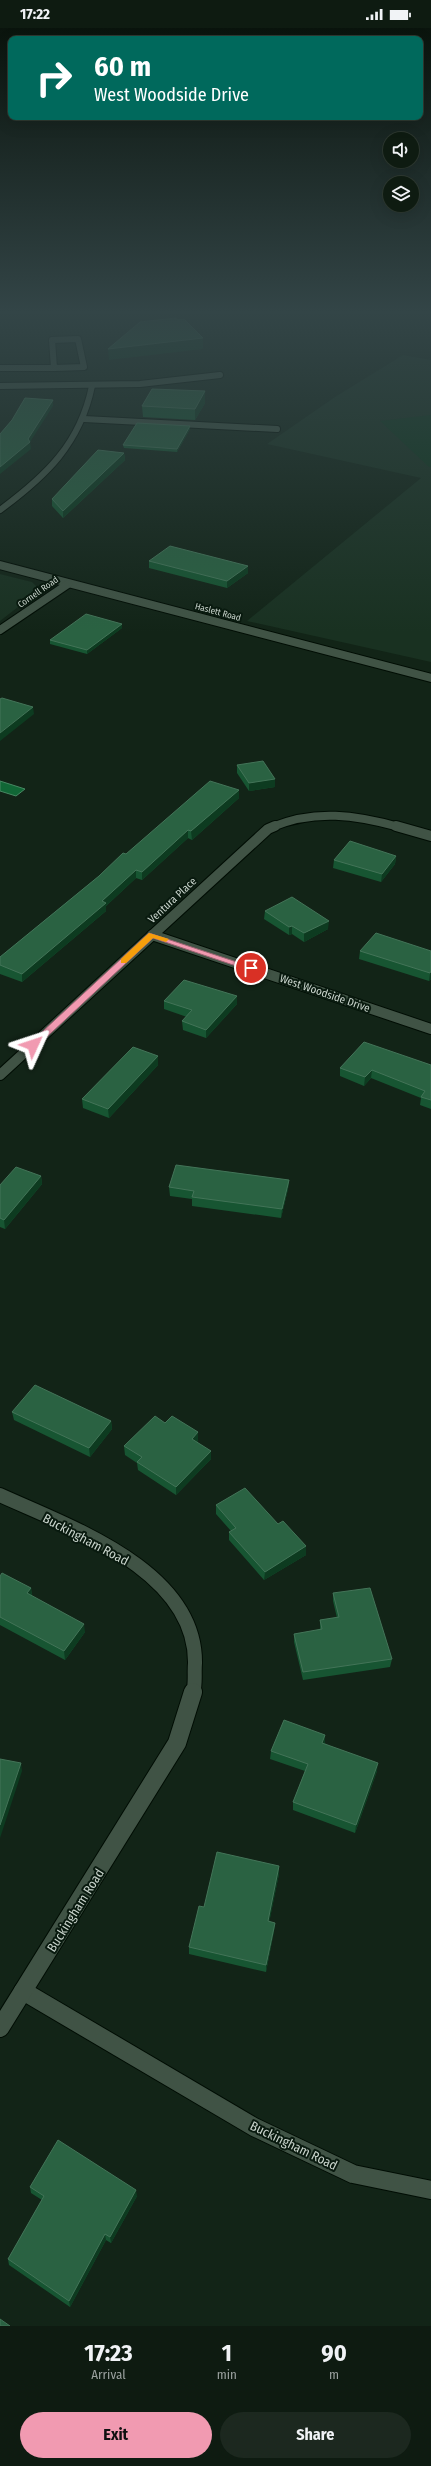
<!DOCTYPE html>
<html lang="en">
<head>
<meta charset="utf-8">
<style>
	:root { --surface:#0e1b11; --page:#1c281f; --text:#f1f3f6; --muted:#9ba19f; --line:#2e3931; --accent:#f19ab1 }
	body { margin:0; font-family:"Fira Sans Condensed",sans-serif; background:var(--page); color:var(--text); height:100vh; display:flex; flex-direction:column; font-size:15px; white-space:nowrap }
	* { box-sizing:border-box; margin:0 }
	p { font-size:13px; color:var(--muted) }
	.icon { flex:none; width:22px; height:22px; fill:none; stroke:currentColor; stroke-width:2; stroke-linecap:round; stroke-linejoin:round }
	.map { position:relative; height:2298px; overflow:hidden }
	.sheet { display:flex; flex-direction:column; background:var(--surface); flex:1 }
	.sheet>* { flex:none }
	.top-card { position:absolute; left:8px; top:8px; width:415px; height:84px; border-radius:8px; box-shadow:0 4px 16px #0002,0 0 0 1px var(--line); background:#00695c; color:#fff; overflow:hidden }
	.fabs { position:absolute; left:383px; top:104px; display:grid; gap:8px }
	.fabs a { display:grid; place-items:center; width:36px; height:36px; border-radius:50%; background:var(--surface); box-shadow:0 4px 16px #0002,0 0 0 1px var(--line); font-size:20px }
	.pin { position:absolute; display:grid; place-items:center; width:34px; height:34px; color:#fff; margin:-17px; border:2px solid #fff; border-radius:50%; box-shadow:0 1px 4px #0007 }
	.me { position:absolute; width:44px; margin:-22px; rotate:48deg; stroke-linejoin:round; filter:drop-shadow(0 0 3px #0008) }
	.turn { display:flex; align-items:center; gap:14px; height:84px; padding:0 20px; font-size:18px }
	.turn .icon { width:52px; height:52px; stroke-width:2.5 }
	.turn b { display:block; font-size:28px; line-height:34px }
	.eta { display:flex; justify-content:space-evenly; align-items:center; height:68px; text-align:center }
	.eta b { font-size:24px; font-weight:700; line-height:28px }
	.button { display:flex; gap:8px; margin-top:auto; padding:8px 20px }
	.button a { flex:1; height:46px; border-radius:24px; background:var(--accent); color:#111; font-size:16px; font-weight:700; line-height:46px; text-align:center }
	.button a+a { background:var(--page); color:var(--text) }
	.status { display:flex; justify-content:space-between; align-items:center; height:28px; padding:0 20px; background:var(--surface); direction:ltr }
	.status svg { height:11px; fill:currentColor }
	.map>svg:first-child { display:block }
	.built { fill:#193121 }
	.green { fill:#0e361d }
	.water { fill:#116736; stroke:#488863 }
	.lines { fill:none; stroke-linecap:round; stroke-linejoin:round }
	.minor-far4-casing { stroke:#010d04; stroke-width:8 }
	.minor-far3-casing { stroke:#010d04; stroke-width:10 }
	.minor-far2-casing { stroke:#010d04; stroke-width:12 }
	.minor-far1-casing { stroke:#010d04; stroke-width:16 }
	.minor-casing { stroke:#010d04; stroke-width:20 }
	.minor-far4 { stroke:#405345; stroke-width:6 }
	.minor-far3 { stroke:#405345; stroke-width:8 }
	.minor-far2 { stroke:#405345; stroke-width:10 }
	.minor-far1 { stroke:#405345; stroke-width:14 }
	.minor { stroke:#405345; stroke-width:18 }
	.wall { fill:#175532 }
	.shaded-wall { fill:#0d3b20 }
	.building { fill:#2a6242; stroke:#437458 }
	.route { fill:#f19ab1; stroke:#9d6473 }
	.slow { fill:#f59e0b }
	.labels { text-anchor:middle; stroke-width:4; stroke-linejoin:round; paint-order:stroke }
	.far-street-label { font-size:9px; fill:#c9d4cc; stroke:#091a0f }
	.street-label { font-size:11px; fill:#c9d4cc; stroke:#091a0f }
	.near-street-label { font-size:13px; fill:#c9d4cc; stroke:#091a0f }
</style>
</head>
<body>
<div class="status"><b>17:22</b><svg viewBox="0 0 49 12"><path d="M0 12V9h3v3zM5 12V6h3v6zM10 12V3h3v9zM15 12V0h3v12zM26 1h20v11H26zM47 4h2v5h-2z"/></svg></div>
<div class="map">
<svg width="431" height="2298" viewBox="0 0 431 2298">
	<rect width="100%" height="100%" fill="#122417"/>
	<!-- built -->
	<g class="built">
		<polygon points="403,327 431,332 431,634 247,593 421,450 267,416 335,369"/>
		<polygon points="0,546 32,554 40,562 0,593"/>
	</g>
	<!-- green -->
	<polygon class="green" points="431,387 431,439 429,439 380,393"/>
	<!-- water -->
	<polygon class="water" points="0,753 25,761 16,768 0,763"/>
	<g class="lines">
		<!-- minor-far4 casing -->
		<g class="minor-far4-casing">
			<g id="minor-far4">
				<polygon points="78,311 84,339 54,340 52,312"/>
				<polyline points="0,340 54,340"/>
				<polyline points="0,358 140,356 220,347"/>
				<polyline points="84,391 277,401"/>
				<path d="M0 482C46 448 80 416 92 358"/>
			</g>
		</g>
		<!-- minor-far3 casing -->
		<g class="minor-far3-casing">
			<g id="minor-far3">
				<polyline points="0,537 431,650"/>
				<polyline points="0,602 68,556"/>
				<path d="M272 799C315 781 356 787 399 799"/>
			</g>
		</g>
		<!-- minor-far2 casing -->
		<g class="minor-far2-casing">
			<g id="minor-far2">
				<polyline points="396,798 431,808"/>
				<polyline points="152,907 431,1001"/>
				<polyline points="0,1047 268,801 275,798"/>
			</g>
		</g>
		<!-- minor-far1 casing -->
		<g class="minor-far1-casing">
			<path id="minor-far1" d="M0 1467C70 1499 196 1542 195 1635 194 1645 196 1656 193 1665"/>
		</g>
		<!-- minor casing -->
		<g class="minor-casing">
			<g id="minor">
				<polyline points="23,1963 254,2099 353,2146 431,2162"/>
				<polyline points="0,2000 177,1715 193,1664"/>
			</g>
		</g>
		<!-- minor-far4 -->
		<use href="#minor-far4" class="minor-far4"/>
		<!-- minor-far3 -->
		<use href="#minor-far3" class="minor-far3"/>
		<!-- minor-far2 -->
		<use href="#minor-far2" class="minor-far2"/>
		<!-- minor-far1 -->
		<use href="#minor-far1" class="minor-far1"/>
		<!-- minor -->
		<use href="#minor" class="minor"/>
	</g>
	<!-- wall -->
	<g class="wall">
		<polygon points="205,375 195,392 143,389 142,378"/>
		<polygon points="190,398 190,401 177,424 124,420 123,417"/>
		<polygon points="124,425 125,432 63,490 52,478 52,471"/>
		<polygon points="149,533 248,545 227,560 149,540"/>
		<polygon points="122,600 87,626 50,616 50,612"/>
		<polygon points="237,737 275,759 249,763 237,745"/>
		<polygon points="239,762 239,770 192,812 188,810 142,852 136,850 106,878 106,883 22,954 0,946 0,929 126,826"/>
		<polygon points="396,828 395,836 381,854 333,840 334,832"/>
		<polygon points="265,883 328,901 304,914 292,906 289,907 264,891"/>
		<polygon points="360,923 431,923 431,951 429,953 359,931"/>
		<polygon points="237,968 237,976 206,1010 183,1002 182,993 187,989 164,981 164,973"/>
		<polygon points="158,1028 158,1037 109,1090 83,1080 82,1071"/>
		<polygon points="431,1037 431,1081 420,1077 421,1070 371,1050 364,1058 340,1048 340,1040"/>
		<polygon points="41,1148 42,1156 5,1201 0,1199 0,1157"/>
		<polygon points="289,1152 288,1161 281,1190 192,1178 192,1171 170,1168 169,1159"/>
		<polygon points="12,1384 111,1393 112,1401 90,1429 14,1392"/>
		<polygon points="165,1395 198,1413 197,1414 211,1431 176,1467 138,1442 137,1435 125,1427 124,1418"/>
		<polygon points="216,1477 278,1496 306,1518 306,1527 264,1552 229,1512 229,1504 231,1503 216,1486"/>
		<polygon points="0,1548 31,1560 32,1568 85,1604 65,1632 0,1597"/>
		<polygon points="333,1565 392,1631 390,1639 303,1652 294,1614 294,1606 320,1602 320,1592 337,1590 333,1573"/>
		<polygon points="324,1715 377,1743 355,1805 293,1782 293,1774 305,1743 270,1731 271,1723"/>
		<polygon points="279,1838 279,1846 269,1894 275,1895 274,1903 266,1944 189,1926 189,1919 204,1879"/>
		<polygon points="30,2159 137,2168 111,2215 106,2212 70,2279 9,2237 8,2231 42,2172 31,2165"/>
	</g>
	<!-- shaded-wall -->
	<g class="shaded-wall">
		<polygon points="203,310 203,321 109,332 108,321"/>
		<polygon points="205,363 205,375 195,392 195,381"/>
		<polygon points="53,372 53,378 30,414 31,421 0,446 0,439 28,411"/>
		<polygon points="190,398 190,401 177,424 177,421"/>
		<polygon points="124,425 125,432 63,490 63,483"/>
		<polygon points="248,538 248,545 227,560 227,553"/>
		<polygon points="122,596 122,600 87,626 87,622"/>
		<polygon points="33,679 34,686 0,713 0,705"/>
		<polygon points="275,751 275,759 249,763 249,755"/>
		<polygon points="239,762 239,770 192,812 191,803"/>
		<polygon points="188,802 188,810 142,852 142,844"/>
		<polygon points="396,828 395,836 381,854 382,846"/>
		<polygon points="136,842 136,850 106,878 106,883 22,954 22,946"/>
		<polygon points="329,893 328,901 304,914 304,905"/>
		<polygon points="292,898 292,906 289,907 289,899"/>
		<polygon points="431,943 431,951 429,953 430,945"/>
		<polygon points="237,968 237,976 206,1010 206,1002"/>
		<polygon points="158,1028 158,1037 109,1090 108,1081"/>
		<polygon points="372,1042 371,1050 364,1058 365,1049"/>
		<polygon points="41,1148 42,1156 5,1201 4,1192"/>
		<polygon points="289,1152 288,1161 281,1190 282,1181"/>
		<polygon points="111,1393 112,1401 90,1429 89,1420"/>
		<polygon points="198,1404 198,1413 192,1420 192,1411"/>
		<polygon points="211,1423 211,1431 176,1467 176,1459"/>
		<polygon points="306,1518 306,1527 264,1552 265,1544"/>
		<polygon points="31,1560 32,1569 27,1565"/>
		<polygon points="84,1596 85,1604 65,1632 64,1623"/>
		<polygon points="325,1707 325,1715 322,1723 322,1715"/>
		<polygon points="21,1735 22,1743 0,1810 0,1797"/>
		<polygon points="378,1735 377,1743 355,1805 356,1797"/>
		<polygon points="279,1838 279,1846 268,1901 268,1893"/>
		<polygon points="275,1895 274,1903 266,1944 266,1937"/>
		<polygon points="136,2162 137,2168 111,2215 110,2209"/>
		<polygon points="105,2206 106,2212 70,2279 69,2273"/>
	</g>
	<!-- building -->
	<g class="building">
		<polygon points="176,290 178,292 184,291 203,310 108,321 140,294"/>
		<polygon points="152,361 205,363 195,381 142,378"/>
		<polygon points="25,370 53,372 28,411 30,414 0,439 0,406 12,392"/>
		<polygon points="137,395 190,398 177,421 123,417"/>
		<polygon points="98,422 124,425 63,483 52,471"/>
		<polygon points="170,518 248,538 227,553 149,533"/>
		<polygon points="86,586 122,596 87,622 50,612"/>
		<polygon points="2,670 33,679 0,705 0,671"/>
		<polygon points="263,733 275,751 249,755 237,737"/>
		<polygon points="210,753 239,762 191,803 188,802 142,844 136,842 102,873 106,875 22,946 0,937 0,929 99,848 123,825 126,826"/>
		<polygon points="350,813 396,828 382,846 334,832"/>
		<polygon points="292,869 329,893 304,905 292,898 289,899 265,883"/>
		<polygon points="376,905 431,923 431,943 430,945 360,923"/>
		<polygon points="184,952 237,968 206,1002 182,993 192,982 164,973"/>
		<polygon points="364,1014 431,1037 431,1072 421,1069 425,1063 372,1042 365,1049 340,1040"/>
		<polygon points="133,1019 158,1028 108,1081 82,1071"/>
		<polygon points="176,1137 289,1152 282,1181 192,1169 194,1163 169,1159"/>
		<polygon points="16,1139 41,1148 4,1192 0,1190 0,1157"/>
		<polygon points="35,1357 111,1393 89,1420 12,1384"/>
		<polygon points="155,1388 165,1395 172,1388 198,1404 192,1411 211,1423 176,1459 137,1434 142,1429 124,1418"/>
		<polygon points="245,1460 278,1496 283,1493 306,1518 265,1544 229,1504 236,1500 216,1477"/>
		<polygon points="2,1545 31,1560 27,1565 84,1596 64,1623 0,1589 0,1548"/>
		<polygon points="370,1560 392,1631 303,1644 294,1606 322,1601 320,1592 339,1589 333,1565"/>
		<polygon points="284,1692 325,1707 322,1715 378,1735 356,1797 293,1774 308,1736 271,1723"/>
		<polygon points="0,1731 21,1735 0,1797"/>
		<polygon points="217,1824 279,1838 268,1893 275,1895 266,1937 189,1919 199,1878 204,1879"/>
		<polygon points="58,2112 136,2162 110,2209 105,2206 69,2273 8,2231 44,2168 30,2159"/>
		<polygon points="0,2291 10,2298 0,2298"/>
	</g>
	<!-- sky -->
	<linearGradient id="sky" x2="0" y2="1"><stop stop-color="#0a140d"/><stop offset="0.47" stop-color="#334547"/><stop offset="1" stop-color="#334547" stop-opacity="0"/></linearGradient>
	<rect width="431" height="604" fill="url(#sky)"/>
	<!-- route -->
	<polygon class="route" points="149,905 255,940 248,942 153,910 36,1019 30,1019 30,1015"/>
	<!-- slow -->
	<polygon class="slow" points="149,905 169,911 166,914 153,910 126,935 121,935 121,931"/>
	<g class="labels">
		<!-- far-street labels -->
		<g class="far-street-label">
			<text transform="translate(38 564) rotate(-35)" y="3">Cornell Road</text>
			<text transform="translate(218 584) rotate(15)" y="3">Haslett Road</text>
		</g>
		<!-- street labels -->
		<g class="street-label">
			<text transform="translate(172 872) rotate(-43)" y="4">Ventura Place</text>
			<text transform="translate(325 965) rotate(19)" y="4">West Woodside Drive</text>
		</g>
		<!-- near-street labels -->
		<g class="near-street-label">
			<text transform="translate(86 1511) rotate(28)" y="5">Buckingham Road</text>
			<text transform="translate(75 1882) rotate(-58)" y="5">Buckingham Road</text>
			<text transform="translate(294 2117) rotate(26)" y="5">Buckingham Road</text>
		</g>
	</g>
</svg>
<div class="fabs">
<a><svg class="icon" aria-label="sound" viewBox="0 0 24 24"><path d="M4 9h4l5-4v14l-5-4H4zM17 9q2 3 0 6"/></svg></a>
<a><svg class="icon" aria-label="layers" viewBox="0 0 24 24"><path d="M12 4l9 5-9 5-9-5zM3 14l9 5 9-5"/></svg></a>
</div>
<div class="pin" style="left:251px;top:940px;background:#d93025"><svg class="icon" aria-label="arrive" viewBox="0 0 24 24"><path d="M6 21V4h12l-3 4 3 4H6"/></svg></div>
<svg class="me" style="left:33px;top:1017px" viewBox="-20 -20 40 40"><path d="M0-17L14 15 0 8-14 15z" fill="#f19ab1" stroke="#fff" stroke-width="4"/></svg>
<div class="top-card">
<div class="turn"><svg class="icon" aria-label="right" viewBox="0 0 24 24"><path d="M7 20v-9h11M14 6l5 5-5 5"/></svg><div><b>60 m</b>West Woodside Drive</div></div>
</div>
</div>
<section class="sheet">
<div class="eta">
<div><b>17:23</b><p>Arrival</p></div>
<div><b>1</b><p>min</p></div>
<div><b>90</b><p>m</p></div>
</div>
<div class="button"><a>Exit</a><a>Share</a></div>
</section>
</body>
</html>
